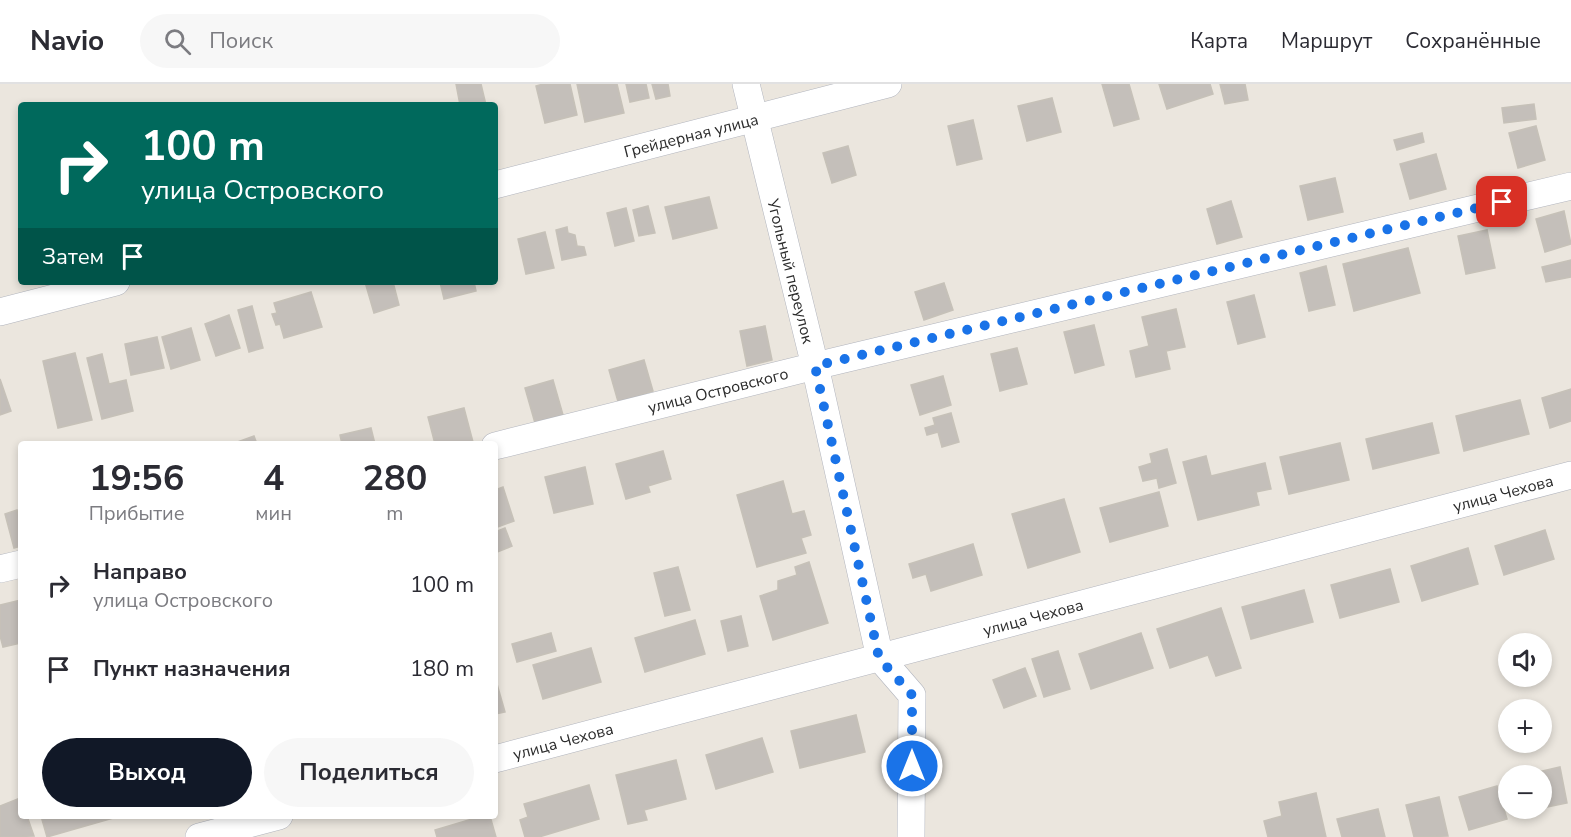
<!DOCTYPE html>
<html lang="ru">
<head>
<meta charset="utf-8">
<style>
	:root { --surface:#fff; --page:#f7f7f7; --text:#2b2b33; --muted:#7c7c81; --line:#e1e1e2; --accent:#111827 }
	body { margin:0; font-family:"Nunito Sans",sans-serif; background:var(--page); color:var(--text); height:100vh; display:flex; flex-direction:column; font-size:22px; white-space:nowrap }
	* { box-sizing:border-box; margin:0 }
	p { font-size:20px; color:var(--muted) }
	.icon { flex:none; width:33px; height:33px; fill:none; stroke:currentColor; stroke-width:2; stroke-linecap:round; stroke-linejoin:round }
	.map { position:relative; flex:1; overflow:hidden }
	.sheet { position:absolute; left:18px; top:357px; width:480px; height:378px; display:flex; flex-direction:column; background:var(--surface); border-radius:6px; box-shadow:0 3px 9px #0003 }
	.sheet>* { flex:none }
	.top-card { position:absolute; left:18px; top:18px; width:480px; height:183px; border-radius:6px; box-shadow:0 3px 9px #0003; background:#00695c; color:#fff; overflow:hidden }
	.tools { position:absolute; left:1498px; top:549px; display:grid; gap:12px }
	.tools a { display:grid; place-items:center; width:54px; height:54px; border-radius:50%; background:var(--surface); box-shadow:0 3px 9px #0003; font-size:30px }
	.pin { position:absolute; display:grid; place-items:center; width:51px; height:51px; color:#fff; margin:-26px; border-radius:12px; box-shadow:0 3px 9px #0006 }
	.me { position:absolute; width:66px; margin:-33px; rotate:0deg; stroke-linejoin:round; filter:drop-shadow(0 0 4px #0008) }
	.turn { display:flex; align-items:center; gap:21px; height:126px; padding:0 24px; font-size:27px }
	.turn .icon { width:78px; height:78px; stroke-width:2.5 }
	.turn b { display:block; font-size:42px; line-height:51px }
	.then { display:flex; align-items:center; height:57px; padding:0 24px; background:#0003; gap:12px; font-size:22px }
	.eta { display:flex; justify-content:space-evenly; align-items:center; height:102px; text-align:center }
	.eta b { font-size:36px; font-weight:700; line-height:42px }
	.primary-button { display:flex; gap:12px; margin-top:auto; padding:12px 24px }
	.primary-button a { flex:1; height:69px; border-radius:36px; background:var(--accent); color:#fff; font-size:24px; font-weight:700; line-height:69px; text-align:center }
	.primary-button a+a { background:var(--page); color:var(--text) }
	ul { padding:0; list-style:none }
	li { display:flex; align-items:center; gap:18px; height:84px; padding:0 24px }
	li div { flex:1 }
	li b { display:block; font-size:22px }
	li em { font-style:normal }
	header { display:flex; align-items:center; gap:36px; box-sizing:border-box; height:84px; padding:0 30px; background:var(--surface); border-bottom:2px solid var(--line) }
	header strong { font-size:28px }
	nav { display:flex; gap:33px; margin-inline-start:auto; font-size:21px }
	.search { width:420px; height:54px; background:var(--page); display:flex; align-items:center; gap:15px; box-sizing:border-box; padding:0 21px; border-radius:33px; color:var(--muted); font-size:22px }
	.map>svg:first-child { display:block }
	.building { fill:#c4bfba; stroke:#c6c1b8; stroke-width:1.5 }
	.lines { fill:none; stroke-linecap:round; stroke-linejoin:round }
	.minor-casing { stroke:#b1b4bd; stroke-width:28 }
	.minor { stroke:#fff; stroke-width:27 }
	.route { stroke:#1a73e8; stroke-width:10; stroke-dasharray:0 18 }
	.labels { text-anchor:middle; stroke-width:4.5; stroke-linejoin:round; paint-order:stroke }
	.street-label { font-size:16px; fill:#2b2b2b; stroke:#fff }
</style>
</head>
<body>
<header>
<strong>Navio</strong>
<div class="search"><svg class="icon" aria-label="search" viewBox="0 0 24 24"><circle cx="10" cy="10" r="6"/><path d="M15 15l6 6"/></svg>Поиск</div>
<nav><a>Карта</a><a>Маршрут</a><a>Сохранённые</a></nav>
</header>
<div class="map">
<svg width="1571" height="753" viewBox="0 0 1571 753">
	<rect width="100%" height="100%" fill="#ebe6de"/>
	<!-- building -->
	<g class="building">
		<polygon points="456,0 481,0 486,21 460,21"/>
		<polygon points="543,0 570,0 577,31 545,39 536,2"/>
		<polygon points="577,0 617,0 624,29 585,38"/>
		<polygon points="626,0 646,0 649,14 630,18"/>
		<polygon points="652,0 668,0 670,12 656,15"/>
		<polygon points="1102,0 1129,0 1139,35 1114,42"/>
		<polygon points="1159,0 1210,0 1213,10 1167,25"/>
		<polygon points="1220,0 1245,0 1248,16 1225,20"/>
		<polygon points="1052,14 1061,48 1027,57 1018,22"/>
		<polygon points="1534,20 1536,35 1504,39 1502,24"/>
		<polygon points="973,36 982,75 957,81 948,42"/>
		<polygon points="1536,42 1545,76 1518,84 1509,49"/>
		<polygon points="1422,49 1424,58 1397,66 1394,56"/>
		<polygon points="848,62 856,91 832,99 823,69"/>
		<polygon points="1436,70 1446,105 1410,115 1400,80"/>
		<polygon points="1335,94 1343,128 1308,136 1300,102"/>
		<polygon points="709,113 717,144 673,155 665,123"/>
		<polygon points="1231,117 1242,153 1217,160 1207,125"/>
		<polygon points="648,122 655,149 639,152 633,126"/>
		<polygon points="626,124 634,157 615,162 607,129"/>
		<polygon points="1564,127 1571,160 1545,168 1536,135"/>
		<polygon points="567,143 568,149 575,151 577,162 584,163 586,171 562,176 556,146"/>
		<polygon points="1487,146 1495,184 1466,190 1458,152"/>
		<polygon points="545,148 554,184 526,190 518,155"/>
		<polygon points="1408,164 1420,209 1354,227 1343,180"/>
		<polygon points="1571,176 1571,193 1546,198 1542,183"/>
		<polygon points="1326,182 1335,221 1309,227 1300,189"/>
		<polygon points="365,198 393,198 399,221 374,229"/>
		<polygon points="440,198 474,198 476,207 444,215"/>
		<polygon points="944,199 953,226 924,236 915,208"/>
		<polygon points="311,208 322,243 284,254 280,240 276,241 272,230 277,229 274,219"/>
		<polygon points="1254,211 1265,253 1238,260 1227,218"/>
		<polygon points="252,222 263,264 249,268 238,226"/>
		<polygon points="1176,225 1185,263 1166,267 1170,285 1136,293 1130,267 1149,262 1142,233"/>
		<polygon points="229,231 240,264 216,272 205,240"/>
		<polygon points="1094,241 1104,281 1075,289 1064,248"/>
		<polygon points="765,242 772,276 747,282 740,247"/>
		<polygon points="191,244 200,276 171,285 162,253"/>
		<polygon points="157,253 164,284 131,291 125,260"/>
		<polygon points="1017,264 1027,300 1000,307 991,270"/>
		<polygon points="75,269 92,336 58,344 43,277"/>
		<polygon points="102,270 109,300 126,296 133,327 102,335 87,274"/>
		<polygon points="644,276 653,307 641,311 644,320 619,321 609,286"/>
		<polygon points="943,292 951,321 920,331 911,301"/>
		<polygon points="0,295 11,327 0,331"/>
		<polygon points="553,296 563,331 535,339 525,304"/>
		<polygon points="1571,305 1571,337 1550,344 1542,314"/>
		<polygon points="1520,316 1529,350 1464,367 1456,332"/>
		<polygon points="464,324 473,358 435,360 428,333"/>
		<polygon points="951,329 959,358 942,363 938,348 927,351 925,344 935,341 933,334"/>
		<polygon points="1432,339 1439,369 1373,385 1366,355"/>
		<polygon points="371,344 375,360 342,360 340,351"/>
		<polygon points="254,352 257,360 232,360"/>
		<polygon points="1340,359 1349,396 1289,410 1280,373"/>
		<polygon points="1167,365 1176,399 1159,404 1157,394 1143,397 1139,383 1152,379 1150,370"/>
		<polygon points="663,367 671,395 648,402 650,408 626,415 616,380"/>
		<polygon points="1206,372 1211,392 1265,379 1271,405 1256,408 1259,421 1198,436 1183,378"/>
		<polygon points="585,383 593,420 554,429 545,393"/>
		<polygon points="783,397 792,430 804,427 811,451 801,454 806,469 757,483 737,411"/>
		<polygon points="503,403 514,437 495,444 495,406"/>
		<polygon points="1159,408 1168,442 1110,458 1100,424"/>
		<polygon points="1064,415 1080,468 1028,484 1012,430"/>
		<polygon points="17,426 21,440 21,462 14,464 5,430"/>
		<polygon points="505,444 512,462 495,469 495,448"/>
		<polygon points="1545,446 1554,475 1504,491 1495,462"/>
		<polygon points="973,460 982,491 931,507 926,490 913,494 909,480"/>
		<polygon points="1468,464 1478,500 1422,517 1411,482"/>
		<polygon points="809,478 828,539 773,556 760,512 778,506 778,497 797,491 795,483"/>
		<polygon points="678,483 690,526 665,532 654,489"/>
		<polygon points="1390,485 1399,518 1340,534 1331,501"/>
		<polygon points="1304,506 1313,538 1251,555 1242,523"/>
		<polygon points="21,516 21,559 3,563 0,552 0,521"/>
		<polygon points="1221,524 1241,584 1216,592 1208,571 1170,584 1157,545"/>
		<polygon points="741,532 748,562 728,567 721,537"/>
		<polygon points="695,536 705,570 645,588 635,554"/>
		<polygon points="551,549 556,567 517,578 512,560"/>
		<polygon points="1141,549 1153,584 1091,605 1079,570"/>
		<polygon points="591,564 601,598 543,615 533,581"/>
		<polygon points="1058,567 1070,605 1044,613 1032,575"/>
		<polygon points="1025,584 1036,612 1004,624 993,596"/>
		<polygon points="495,593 505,628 495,630"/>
		<polygon points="856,631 865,668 800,684 791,647"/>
		<polygon points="762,654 773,688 716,705 706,671"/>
		<polygon points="676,676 686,715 644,726 647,736 628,740 616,691"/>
		<polygon points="1560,683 1567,719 1542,724 1542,692 1521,692"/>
		<polygon points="589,701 599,735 539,753 525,753 520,736 528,733 524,720"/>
		<polygon points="1497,702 1507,735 1469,746 1459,713"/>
		<polygon points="1316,709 1326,753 1268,753 1264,737 1282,732 1279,718"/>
		<polygon points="1439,713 1448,752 1414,753 1406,721"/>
		<polygon points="20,714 21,732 27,732 34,752 0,753 0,722"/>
		<polygon points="1378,725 1385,753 1342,753 1337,735"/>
		<polygon points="41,732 117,732 117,733 47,753"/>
		<polygon points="482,732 490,732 496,753 437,753 435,746"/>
	</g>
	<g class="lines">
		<!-- minor casing -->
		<g class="minor-casing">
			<g id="minor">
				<polyline points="746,0 815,282 880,574 912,611 911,753"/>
				<polyline points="495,101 888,0"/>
				<polyline points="0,228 116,198"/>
				<polyline points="495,362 815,282 1571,102"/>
				<polyline points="0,485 21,480"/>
				<polyline points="495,675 1571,391"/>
				<polyline points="199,753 279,732"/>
			</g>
		</g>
		<!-- minor -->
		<use href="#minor" class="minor"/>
	</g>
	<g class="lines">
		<!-- route -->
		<polyline class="route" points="912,682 912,611 879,574 815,282 1502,118"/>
	</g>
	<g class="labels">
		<!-- street labels -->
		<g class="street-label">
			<text transform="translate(691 51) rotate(-14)" y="6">Грейдерная улица</text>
			<text transform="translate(791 187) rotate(76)" y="6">Угольный переулок</text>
			<text transform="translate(718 306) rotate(-14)" y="6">улица Островского</text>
			<text transform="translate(1503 409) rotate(-15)" y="6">улица Чехова</text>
			<text transform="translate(1033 533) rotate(-15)" y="6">улица Чехова</text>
			<text transform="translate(563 657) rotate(-15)" y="6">улица Чехова</text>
		</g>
	</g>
</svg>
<div class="tools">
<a><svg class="icon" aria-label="sound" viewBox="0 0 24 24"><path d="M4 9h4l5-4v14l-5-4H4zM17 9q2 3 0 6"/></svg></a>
<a>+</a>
<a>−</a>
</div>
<div class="pin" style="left:1502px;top:118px;background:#d93025"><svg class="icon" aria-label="arrive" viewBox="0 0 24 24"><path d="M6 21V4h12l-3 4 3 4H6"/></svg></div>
<svg class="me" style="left:912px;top:682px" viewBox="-20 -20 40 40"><circle r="17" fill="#1a73e8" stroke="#fff" stroke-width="3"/><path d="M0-11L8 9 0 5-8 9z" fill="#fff"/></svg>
<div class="top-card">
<div class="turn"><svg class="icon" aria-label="right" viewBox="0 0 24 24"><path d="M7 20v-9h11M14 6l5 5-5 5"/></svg><div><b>100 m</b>улица Островского</div></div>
<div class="then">Затем<svg class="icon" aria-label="arrive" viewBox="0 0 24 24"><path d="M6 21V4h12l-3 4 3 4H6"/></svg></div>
</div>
<section class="sheet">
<div class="eta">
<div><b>19:56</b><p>Прибытие</p></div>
<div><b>4</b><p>мин</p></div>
<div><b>280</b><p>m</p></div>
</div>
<ul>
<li><svg class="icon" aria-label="right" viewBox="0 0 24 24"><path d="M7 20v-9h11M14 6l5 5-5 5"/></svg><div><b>Направо</b><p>улица Островского</p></div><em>100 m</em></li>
<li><svg class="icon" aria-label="arrive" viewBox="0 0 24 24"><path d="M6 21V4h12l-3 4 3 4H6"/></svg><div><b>Пункт назначения</b></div><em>180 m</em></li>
</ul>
<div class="primary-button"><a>Выход</a><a>Поделиться</a></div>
</section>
</div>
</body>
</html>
